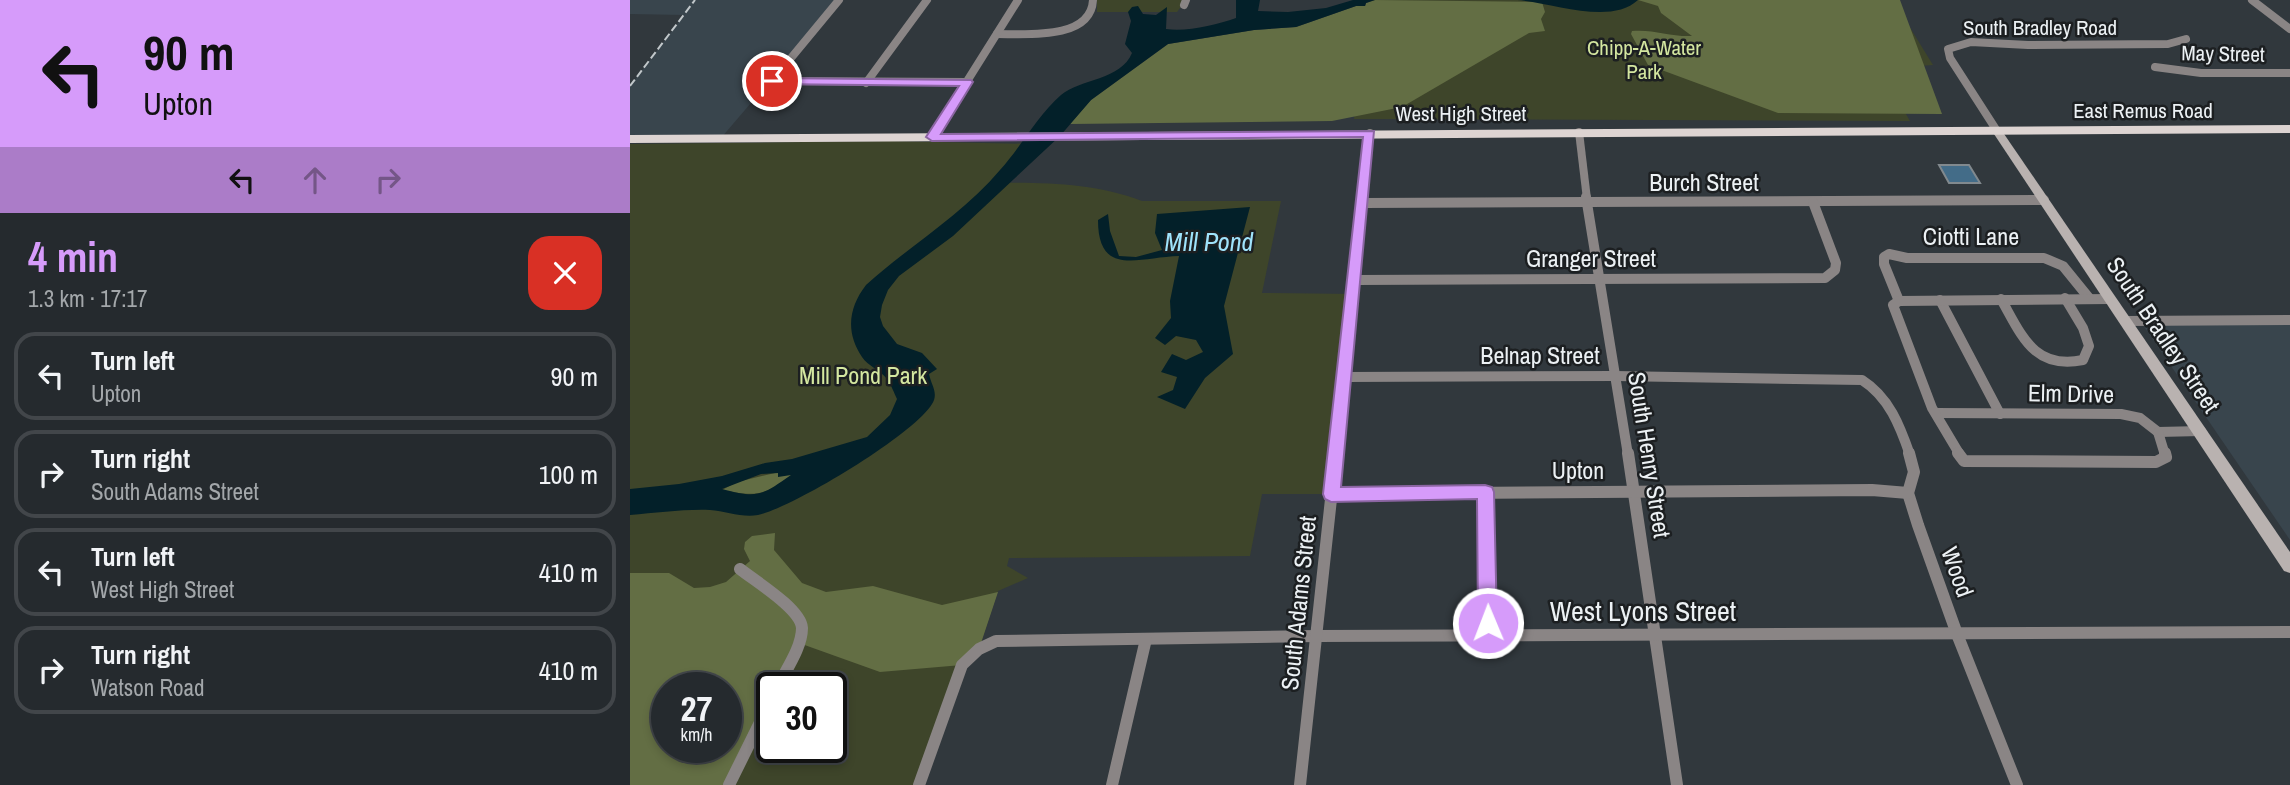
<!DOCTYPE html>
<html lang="en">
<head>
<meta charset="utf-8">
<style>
	:root { --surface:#252a2e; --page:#2d3236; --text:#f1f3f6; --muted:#a3a7aa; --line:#42464a; --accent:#d69bfa }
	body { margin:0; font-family:"Archivo Narrow",sans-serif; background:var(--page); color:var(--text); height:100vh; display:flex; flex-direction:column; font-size:26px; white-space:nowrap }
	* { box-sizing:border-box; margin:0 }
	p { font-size:23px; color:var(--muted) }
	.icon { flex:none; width:38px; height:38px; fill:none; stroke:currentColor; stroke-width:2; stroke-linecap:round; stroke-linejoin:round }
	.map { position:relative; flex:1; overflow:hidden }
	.drawer { display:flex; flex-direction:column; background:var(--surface); width:630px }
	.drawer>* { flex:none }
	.top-card { background:#d69bfa; color:#111; overflow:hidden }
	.speed { position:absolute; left:21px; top:672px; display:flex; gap:14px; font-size:35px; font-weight:700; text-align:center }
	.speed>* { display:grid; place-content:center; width:91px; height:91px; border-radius:50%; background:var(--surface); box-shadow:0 4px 10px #0003,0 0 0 2px var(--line); line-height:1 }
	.speed small { font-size:18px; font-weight:400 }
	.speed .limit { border:4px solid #111; border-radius:10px; background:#fff; color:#111 }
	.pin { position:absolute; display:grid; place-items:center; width:60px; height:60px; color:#fff; margin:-30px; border:4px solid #fff; border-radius:50%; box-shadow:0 2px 7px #0007 }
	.me { position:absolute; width:77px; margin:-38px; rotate:359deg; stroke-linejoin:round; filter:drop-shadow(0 0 5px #0008) }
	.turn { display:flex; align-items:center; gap:24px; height:147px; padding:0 28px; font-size:32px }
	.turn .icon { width:91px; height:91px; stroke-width:2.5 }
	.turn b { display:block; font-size:49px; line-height:60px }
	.lanes { display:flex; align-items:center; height:66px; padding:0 28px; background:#0003; justify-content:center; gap:35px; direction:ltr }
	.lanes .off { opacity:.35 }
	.round { display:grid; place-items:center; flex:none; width:74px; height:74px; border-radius:21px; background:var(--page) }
	.overview { display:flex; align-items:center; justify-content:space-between; height:119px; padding:0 28px }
	h1 { font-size:42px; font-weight:700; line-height:52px; color:var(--accent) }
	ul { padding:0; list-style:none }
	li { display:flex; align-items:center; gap:21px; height:88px; margin:0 14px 10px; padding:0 14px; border:4px solid var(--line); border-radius:21px }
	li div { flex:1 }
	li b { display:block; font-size:26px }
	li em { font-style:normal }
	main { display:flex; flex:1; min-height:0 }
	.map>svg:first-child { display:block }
	.built { fill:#39454d }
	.green { fill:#3e452a; fill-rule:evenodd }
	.forest { fill:#636e44; fill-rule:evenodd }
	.water { fill:#032029; fill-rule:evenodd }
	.building { fill:#436c88; stroke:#81898e; stroke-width:2 }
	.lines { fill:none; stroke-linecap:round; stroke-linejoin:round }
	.street-far2 { stroke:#8a8585; stroke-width:8 }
	.street-far1 { stroke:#8a8585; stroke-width:10 }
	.street { stroke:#8a8585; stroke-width:12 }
	.secondary { fill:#b9b2b0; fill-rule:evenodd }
	.primary { fill:#ddd4d2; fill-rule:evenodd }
	.rail { stroke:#c1c7ca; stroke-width:2; stroke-dasharray:8 3.5; stroke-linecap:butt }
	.route { fill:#d69bfa; stroke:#8b65a2; stroke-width:2 }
	.labels { text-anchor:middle; stroke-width:5; stroke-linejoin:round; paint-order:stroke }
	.far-street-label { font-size:21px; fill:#ecf1f4; stroke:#1c1f21 }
	.far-park-label { font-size:21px; fill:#d4e7a0; stroke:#1c1f21 }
	.street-label { font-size:24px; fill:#ecf1f4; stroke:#1c1f21 }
	.park-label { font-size:24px; fill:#d4e7a0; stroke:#1c1f21 }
	.water-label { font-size:26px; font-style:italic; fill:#9fe3fb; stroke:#1c1f21 }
	.near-street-label { font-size:28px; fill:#ecf1f4; stroke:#1c1f21 }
</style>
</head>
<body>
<main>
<section class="drawer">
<div class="top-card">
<div class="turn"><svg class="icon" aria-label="left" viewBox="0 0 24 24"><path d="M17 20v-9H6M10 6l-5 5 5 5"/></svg><div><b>90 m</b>Upton</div></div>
<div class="lanes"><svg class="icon" aria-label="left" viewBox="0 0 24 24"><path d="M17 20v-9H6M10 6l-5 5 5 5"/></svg><svg class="icon off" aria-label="ahead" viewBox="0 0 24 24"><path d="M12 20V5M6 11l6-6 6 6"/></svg><svg class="icon off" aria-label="right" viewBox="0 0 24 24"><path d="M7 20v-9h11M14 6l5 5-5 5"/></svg></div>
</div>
<div class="overview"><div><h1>4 min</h1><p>1.3 km · 17:17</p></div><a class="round" style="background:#d93025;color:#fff"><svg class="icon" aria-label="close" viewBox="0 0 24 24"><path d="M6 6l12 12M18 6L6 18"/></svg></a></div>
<ul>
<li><svg class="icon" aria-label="left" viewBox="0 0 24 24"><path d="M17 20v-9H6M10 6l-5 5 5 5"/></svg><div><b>Turn left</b><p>Upton</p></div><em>90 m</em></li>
<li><svg class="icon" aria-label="right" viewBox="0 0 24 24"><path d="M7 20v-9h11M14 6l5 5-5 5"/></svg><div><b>Turn right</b><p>South Adams Street</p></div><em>100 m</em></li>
<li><svg class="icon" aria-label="left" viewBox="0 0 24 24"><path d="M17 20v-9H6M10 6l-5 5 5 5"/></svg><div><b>Turn left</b><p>West High Street</p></div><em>410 m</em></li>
<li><svg class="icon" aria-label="right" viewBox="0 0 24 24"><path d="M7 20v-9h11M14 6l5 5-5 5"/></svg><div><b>Turn right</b><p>Watson Road</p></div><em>410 m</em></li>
</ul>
</section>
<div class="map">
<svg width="1660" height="785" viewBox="0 0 1660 785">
	<rect width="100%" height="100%" fill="#31383d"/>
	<!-- built -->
	<g class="built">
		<polygon points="0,0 209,0 91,138 0,139 0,86 54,15 0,14"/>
		<polygon points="1660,324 1660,540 1513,325"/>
	</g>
	<!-- green -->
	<g class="green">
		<polygon points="467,0 556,0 547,12 467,12"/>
		<polygon points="740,0 916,0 931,4 989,0 1263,0 1303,65 1250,69 1280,121 724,119"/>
		<path d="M261 141 404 144 364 183C413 182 465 183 512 201H651L632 293 724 294 701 494H632L620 556 379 558 377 566 398 578 368 591 349 649 332 665 289 785H0V144ZM37 688H96V747H37ZM142 688H201V747H142Z"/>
	</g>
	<!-- forest -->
	<g class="forest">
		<polygon points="745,0 912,2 915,12 911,19 915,31 899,33 772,107 702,121 440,124 461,100 538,44 624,30 666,27 726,6 735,6 736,3"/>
		<path d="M1008 0H1270L1312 114 1148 113 1018 65 1001 34 1002 31C1023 29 1041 37 1062 36L1031 13 1028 6Z"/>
		<path d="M145 473H148V476L163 474C135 496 126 497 92 490L107 482Z"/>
		<path d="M145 533 144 550 172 583 196 592 243 586 312 605 368 592 349 649 332 665 250 672 169 643 142 688V698L99 785H0V573H39L64 588 80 587 96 582 120 561 114 549 115 542 122 536ZM37 688H96V747H37Z"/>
	</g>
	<!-- water -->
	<g class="water">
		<path d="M606 0H630L628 11 658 12 696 8 723 0H745L736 3 735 6H726L666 27 624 30 538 44 461 100 430 136 323 236 269 276 258 290 252 305 250 317 253 326 267 344 292 353 307 369 299 374C301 385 309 393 302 404 283 435 164 507 128 515 112 518 96 511 80 510 53 509 27 513 0 515V489L49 484 92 476 135 463 162 459 237 437 260 415 267 399C264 393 261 384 257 379 250 370 238 366 232 357 215 332 219 307 236 285 279 246 332 215 370 170 391 147 407 116 431 95 450 79 491 80 502 53L495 44 501 21 498 12 502 7 508 6 513 14 526 15 537 7 536 29C557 32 586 25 606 18ZM148 473V477L161 475C132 495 129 499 92 489L131 474Z"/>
		<path d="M887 0H1008C980 26 921 2 887 0Z"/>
		<path d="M620 207 594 306 603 354 575 378 555 409 527 397 543 390 547 377 531 372 542 354 556 360 573 352 566 340 546 336 535 345 525 338 541 318 540 301 549 256C509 257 468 278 468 220L478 214 480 231 489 256 506 257 532 250 525 233 527 214Z"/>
	</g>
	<!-- building -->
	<polygon class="building" points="1309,165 1339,165 1350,183 1319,183"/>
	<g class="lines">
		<!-- street-far2 -->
		<g class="street-far2">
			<polyline points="209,0 142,81 337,82"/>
			<polyline points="1622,0 1660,29"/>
			<polyline points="554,5 556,0"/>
			<path d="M367 34C397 34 461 40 463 0"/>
			<polyline points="1525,67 1571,73 1660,73"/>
			<polyline points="236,83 297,0"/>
			<polyline points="1367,131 1320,58 1318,49 1341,42 1398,45 1538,44 1556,39"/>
			<polyline points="949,132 957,199"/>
			<polyline points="302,137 388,0"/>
			<polyline points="733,199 740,133"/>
		</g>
		<!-- street-far1 -->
		<g class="street-far1">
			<polyline points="956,197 998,455"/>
			<polyline points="734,203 1414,200"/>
			<polyline points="726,280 1195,278 1205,270 1206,263 1183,202"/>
			<path d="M1371 299C1392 336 1404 370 1453 360L1459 346 1453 328 1435 298"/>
			<polyline points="1310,300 1370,414"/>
			<polyline points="1269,301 1254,264 1254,257 1259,254 1277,258 1414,258 1433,266 1459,298"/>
			<polyline points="1495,321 1660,320"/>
			<path d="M715 377 985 376 1232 380C1259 397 1270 426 1280 455"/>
			<polyline points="1306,413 1491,414 1510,418 1528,432 1571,431"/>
			<polyline points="1528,432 1535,455"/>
			<polyline points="705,455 733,197"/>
			<polyline points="1330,455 1302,408 1263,305 1269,301 1480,299"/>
		</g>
		<!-- street -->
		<g class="street">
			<polyline points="998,453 1047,785"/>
			<polyline points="1279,453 1284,472 1278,493 1288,525 1327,634 1387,785"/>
			<polyline points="1328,453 1334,461 1526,462 1536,457 1535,453"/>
			<polyline points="855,492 858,637"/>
			<polyline points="701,494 1242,490 1278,493"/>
			<path d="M110 569C125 581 171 609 172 628 172 648 155 671 147 688"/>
			<polyline points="99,785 142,698"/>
			<polyline points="289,785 332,665 349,649 366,641 687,636 1660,632"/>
			<polyline points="482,785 516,639"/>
			<polyline points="670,785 706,453"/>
		</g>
		<!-- secondary -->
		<polygon class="secondary" points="1367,128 1372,131 1660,552 1660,573 1654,571 1362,131"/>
		<!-- primary -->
		<polygon class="primary" points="1660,125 1660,133 0,143 0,135"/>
		<!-- rail -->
		<polyline class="rail" points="0,86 65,0"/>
	</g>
	<!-- route -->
	<polygon class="route" points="142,78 341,80 343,82 311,134 744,131 711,487 855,485 862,487 864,492 867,623 864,630 858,632 851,630 848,623 847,499 701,502 695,499 693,494 733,137 302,141 296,137 329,86 138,84 136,81"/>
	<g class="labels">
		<!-- far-street labels -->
		<g class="far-street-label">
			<text x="1410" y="35">South Bradley Road</text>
			<text transform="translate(1593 54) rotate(1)" y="7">May Street</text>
			<text x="1513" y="118">East Remus Road</text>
			<text x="831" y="121">West High Street</text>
		</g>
		<!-- far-park labels -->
		<g class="far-park-label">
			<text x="1014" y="55">Chipp-A-Water<tspan x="1014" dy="24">Park</tspan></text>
		</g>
		<!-- street labels -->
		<g class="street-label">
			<text x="1074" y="191">Burch Street</text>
			<text x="1341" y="245">Ciotti Lane</text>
			<text x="961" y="267">Granger Street</text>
			<text transform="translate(1533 335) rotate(56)" y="8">South Bradley Street</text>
			<text x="910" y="364">Belnap Street</text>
			<text transform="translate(1441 394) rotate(1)" y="8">Elm Drive</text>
			<text transform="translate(1019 455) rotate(81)" y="8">South Henry Street</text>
			<text x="948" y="479">Upton</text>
			<text transform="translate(1327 572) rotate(70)" y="8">Wood</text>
			<text transform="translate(669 603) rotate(-84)" y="8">South Adams Street</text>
		</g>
		<!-- park labels -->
		<g class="park-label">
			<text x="233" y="384">Mill Pond Park</text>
		</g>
		<!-- water labels -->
		<g class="water-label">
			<text x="579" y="251">Mill Pond</text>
		</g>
		<!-- near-street labels -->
		<g class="near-street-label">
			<text x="1013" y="621">West Lyons Street</text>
		</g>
	</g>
</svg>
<div class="speed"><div>27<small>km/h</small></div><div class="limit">30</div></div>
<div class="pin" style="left:142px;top:81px;background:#d93025"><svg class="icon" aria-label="arrive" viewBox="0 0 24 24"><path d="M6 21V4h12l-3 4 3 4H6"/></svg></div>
<svg class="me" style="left:858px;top:623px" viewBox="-20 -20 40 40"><circle r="17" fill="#d69bfa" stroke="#fff" stroke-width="3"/><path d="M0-11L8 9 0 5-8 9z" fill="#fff"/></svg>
</div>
</main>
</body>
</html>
